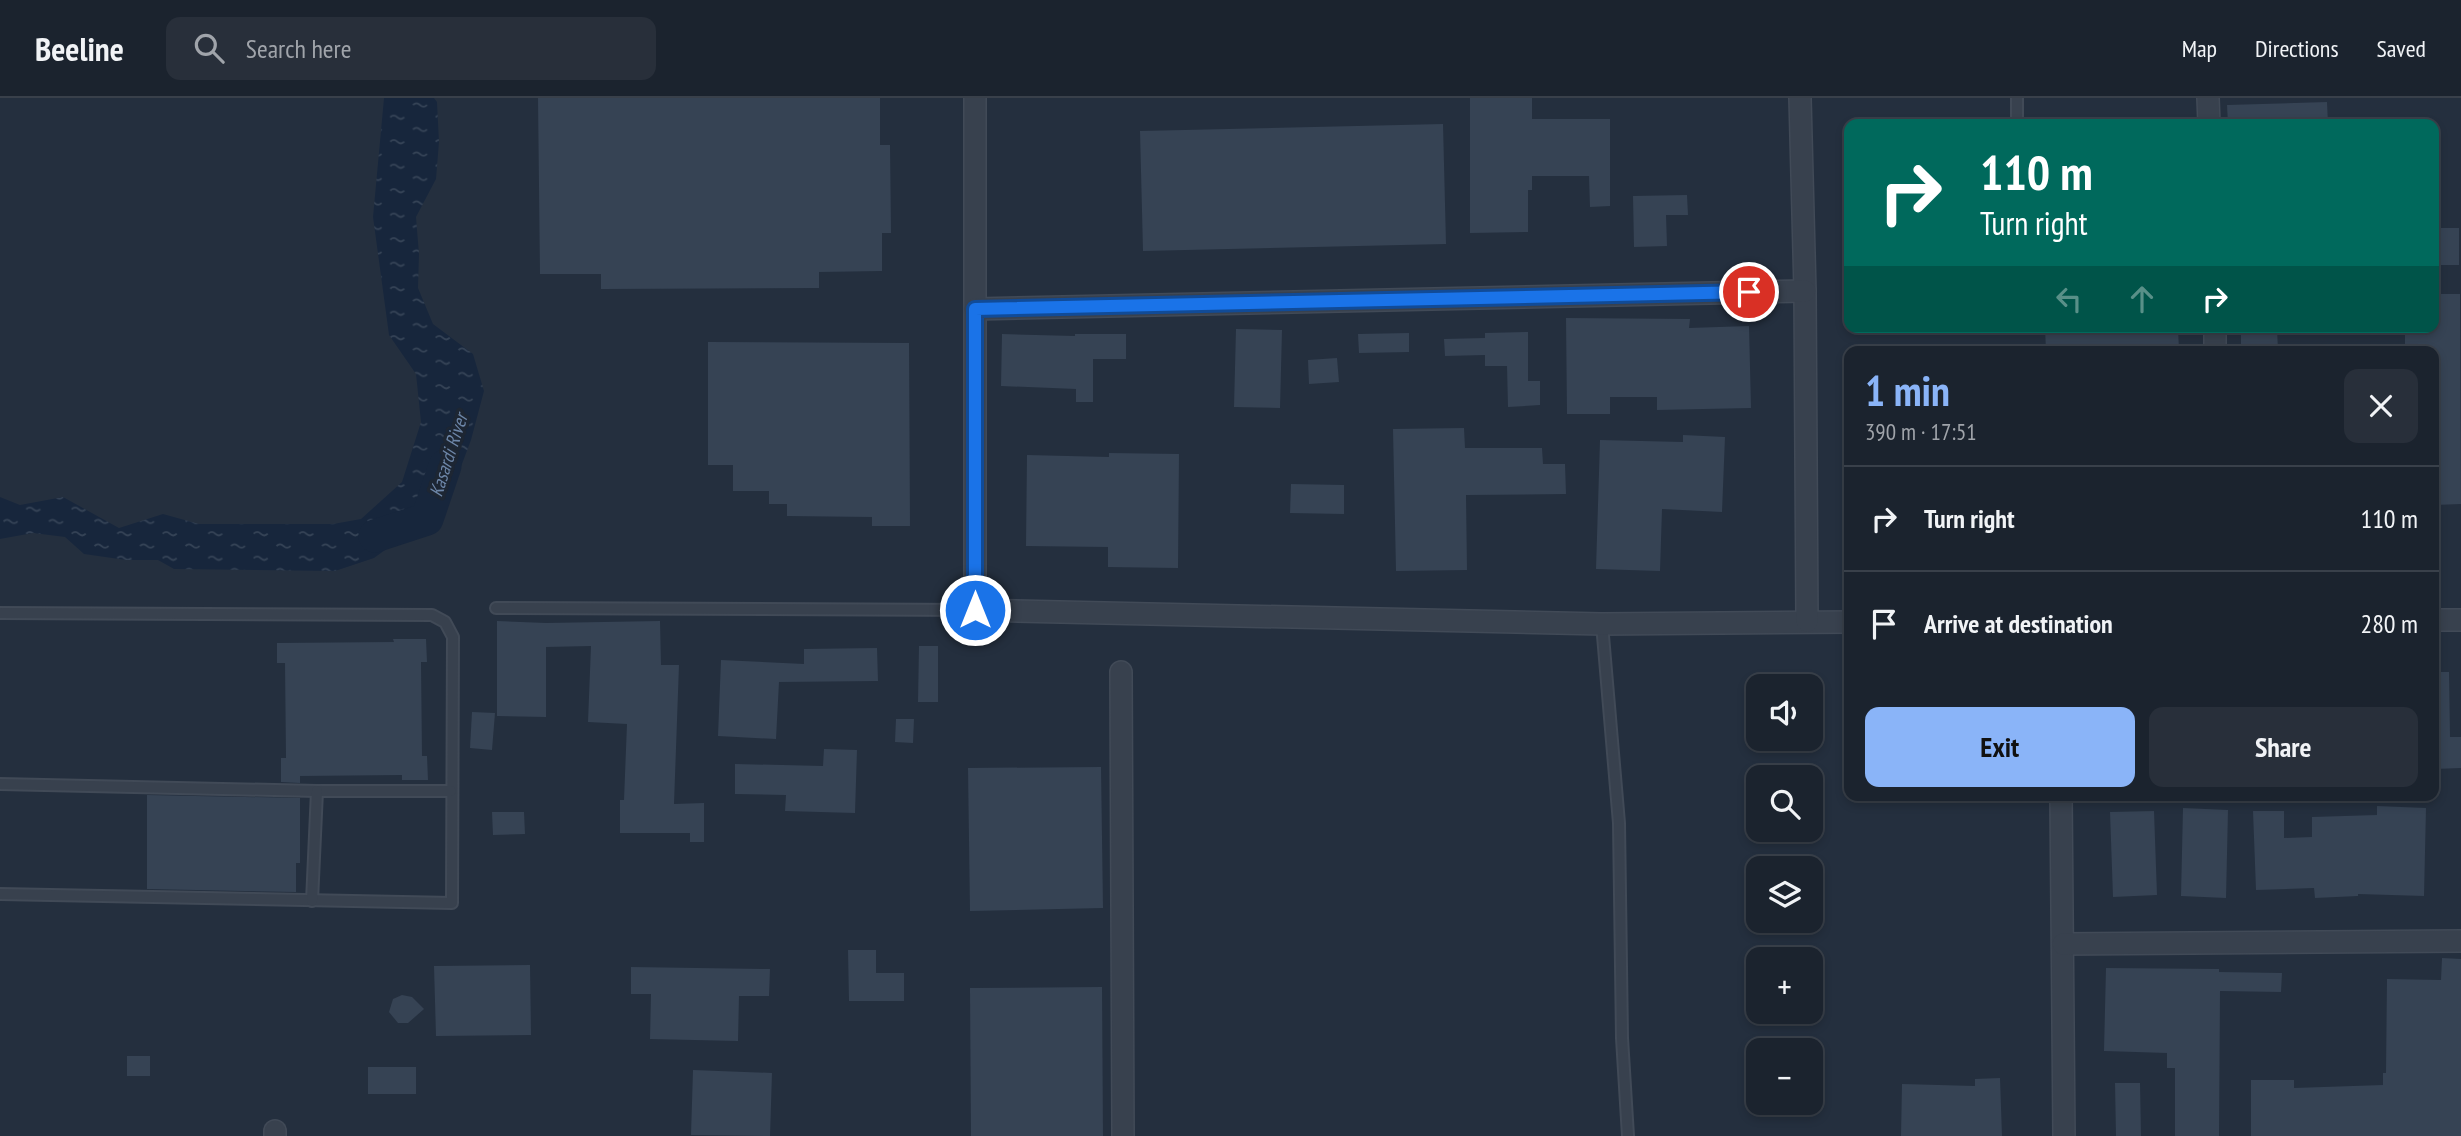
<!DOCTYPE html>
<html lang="en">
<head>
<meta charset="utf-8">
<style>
	:root { --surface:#1b232e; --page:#282f3a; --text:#f1f3f6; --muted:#a0a4aa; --line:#39404a; --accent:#8ab4f8 }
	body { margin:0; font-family:"PT Sans Narrow",sans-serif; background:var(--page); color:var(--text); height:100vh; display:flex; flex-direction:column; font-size:26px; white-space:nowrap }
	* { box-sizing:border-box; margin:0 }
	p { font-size:23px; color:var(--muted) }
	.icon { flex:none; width:38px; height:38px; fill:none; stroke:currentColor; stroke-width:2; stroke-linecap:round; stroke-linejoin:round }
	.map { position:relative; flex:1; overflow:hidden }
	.sheet { position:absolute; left:1844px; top:248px; width:595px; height:455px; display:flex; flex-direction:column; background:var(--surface); border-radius:14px; box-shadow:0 4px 10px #0003,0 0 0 2px var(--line) }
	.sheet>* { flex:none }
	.hud { position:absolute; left:1844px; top:21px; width:595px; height:214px; border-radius:14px; box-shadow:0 4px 10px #0003,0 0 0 2px var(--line); background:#00695c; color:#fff; overflow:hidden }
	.buttons { position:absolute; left:1746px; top:576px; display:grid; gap:14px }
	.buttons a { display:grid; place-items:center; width:77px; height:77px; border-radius:14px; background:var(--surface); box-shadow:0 4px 10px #0003,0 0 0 2px var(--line); font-size:35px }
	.pin { position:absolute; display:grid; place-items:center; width:60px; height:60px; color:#fff; margin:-30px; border:4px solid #fff; border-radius:50%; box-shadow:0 2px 7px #0007 }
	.me { position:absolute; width:77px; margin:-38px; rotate:0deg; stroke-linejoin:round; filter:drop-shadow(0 0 5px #0008) }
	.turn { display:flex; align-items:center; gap:24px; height:147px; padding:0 21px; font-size:32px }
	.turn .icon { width:91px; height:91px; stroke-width:2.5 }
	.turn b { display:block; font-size:49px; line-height:60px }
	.lanes { display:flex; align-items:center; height:66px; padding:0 21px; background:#0003; justify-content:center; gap:35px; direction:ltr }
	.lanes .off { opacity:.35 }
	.round { display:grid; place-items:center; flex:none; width:74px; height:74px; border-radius:14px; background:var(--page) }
	.summary { display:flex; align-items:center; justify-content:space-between; height:119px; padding:0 21px }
	h1 { font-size:42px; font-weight:700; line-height:52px; color:var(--accent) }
	.button { display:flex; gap:14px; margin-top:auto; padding:14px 21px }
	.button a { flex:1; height:80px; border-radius:14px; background:var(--accent); color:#111; font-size:28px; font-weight:700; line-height:80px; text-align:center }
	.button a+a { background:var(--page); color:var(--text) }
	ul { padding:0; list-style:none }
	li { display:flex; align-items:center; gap:21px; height:105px; padding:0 21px; border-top:2px solid var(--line) }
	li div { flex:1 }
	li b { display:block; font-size:26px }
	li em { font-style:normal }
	header { display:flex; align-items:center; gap:42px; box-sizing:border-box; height:98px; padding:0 35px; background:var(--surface); border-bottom:2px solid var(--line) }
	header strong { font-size:33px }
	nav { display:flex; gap:38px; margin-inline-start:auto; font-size:24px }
	.search { width:490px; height:63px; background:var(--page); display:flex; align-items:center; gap:18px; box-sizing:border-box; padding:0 24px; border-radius:14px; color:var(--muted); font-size:26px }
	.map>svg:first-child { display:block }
	.water { fill:url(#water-ripples) }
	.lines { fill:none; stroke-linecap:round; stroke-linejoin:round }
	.river { stroke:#17263c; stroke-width:33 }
	.building { fill:#364354 }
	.service-casing { stroke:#414a57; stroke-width:14 }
	.minor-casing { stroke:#414a57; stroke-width:24 }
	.service { stroke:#38414e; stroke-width:10 }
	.minor { stroke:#38414e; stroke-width:21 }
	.route-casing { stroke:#114b97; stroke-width:18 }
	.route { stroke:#1a73e8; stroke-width:12 }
	.labels { text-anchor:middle; stroke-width:7; stroke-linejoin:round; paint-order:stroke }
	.water-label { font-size:19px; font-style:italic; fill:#6d86a8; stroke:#1d2633 }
</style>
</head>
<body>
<header>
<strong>Beeline</strong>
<div class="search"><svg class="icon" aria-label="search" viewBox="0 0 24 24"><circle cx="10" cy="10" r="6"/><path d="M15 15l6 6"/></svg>Search here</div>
<nav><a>Map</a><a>Directions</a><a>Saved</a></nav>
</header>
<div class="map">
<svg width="2461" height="1038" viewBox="0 0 2461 1038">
	<defs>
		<pattern id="water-ripples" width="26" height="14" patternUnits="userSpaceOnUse" patternTransform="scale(1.75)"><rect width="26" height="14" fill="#17263c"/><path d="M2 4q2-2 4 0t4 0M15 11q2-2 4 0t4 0" fill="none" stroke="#364457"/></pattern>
	</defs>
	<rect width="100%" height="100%" fill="#242f3e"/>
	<!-- water -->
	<polygon class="water" points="384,0 434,0 437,4 439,44 436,81 416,119 419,156 418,190 433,226 473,256 484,293 471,342 456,382 410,434 374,460 335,473 174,471 158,462 126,462 84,456 65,439 33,435 0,441 0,399 20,407 63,399 119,430 163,416 199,426 333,426 361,421 402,384 421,324 416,276 389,237 373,119"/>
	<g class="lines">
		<!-- river -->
		<polyline class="river" points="375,438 427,421 445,368"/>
	</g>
	<!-- building -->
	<g class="building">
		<polygon points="538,0 880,0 880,47 890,47 891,135 882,135 882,173 819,174 819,190 601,191 601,176 540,176"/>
		<polygon points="1470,0 1532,0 1532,21 1610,21 1610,108 1590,109 1589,78 1532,78 1532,92 1528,92 1528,134 1470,135"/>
		<polygon points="2327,4 2328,26 2228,26 2227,7"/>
		<polygon points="1443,26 1446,146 1143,153 1140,33"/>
		<polygon points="1687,97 1688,117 1666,117 1667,148 1634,149 1633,98"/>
		<rect x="2434" y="130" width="25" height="37"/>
		<polygon points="2434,196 2460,196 2461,406 2434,407 2434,254 2405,254 2405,229 2434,229"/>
		<polygon points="1566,220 1690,221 1689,230 1749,228 1751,310 1657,312 1657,299 1610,299 1610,316 1567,316"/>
		<polygon points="2045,229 2178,229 2179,253 2046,254"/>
		<polygon points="2241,229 2277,229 2278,254 2241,254"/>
		<polygon points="1236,231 1282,232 1280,310 1234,309"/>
		<polygon points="1528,234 1528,283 1540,283 1540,307 1508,309 1507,268 1485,268 1485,257 1445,258 1444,241 1485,240 1485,235"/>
		<polygon points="1409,235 1409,254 1359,255 1358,236"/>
		<polygon points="1002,236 1075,238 1075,236 1126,236 1126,261 1093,261 1093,304 1076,304 1076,291 1001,288"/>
		<polygon points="708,244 909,245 910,428 872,428 872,419 787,418 787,406 769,406 769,393 733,393 733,367 708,367"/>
		<polygon points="1337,260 1339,284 1309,286 1308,262"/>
		<polygon points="1464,330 1465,350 1542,350 1543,366 1565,366 1566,396 1466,397 1467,472 1396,473 1393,331"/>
		<polygon points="1683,337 1725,339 1722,414 1662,411 1660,473 1596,471 1600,342 1683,344"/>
		<polygon points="1109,355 1179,356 1178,470 1108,469 1108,449 1026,448 1027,357 1109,359"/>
		<polygon points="1291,386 1344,387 1344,416 1290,415"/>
		<polygon points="497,523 546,525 660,523 661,567 679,567 674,706 704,705 704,744 690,744 690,735 620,735 620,702 624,702 627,626 588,624 591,548 546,549 546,619 497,618"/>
		<polygon points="393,541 426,541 427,564 421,564 422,658 427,658 428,682 402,682 402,677 300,678 300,685 281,684 281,660 286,660 285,565 277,565 277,545 394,544"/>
		<polygon points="919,548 938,548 938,604 918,604"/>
		<polygon points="877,550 878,583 779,584 776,641 718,638 721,562 804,566 804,551"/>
		<polygon points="2434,574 2449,574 2450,639 2461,639 2461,670 2434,671"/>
		<polygon points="472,614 495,615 492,652 470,650"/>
		<polygon points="896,621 914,621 913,645 895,644"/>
		<polygon points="824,651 857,652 855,715 785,713 786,697 735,696 735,666 823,668"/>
		<polygon points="1101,669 1103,810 970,813 968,670"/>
		<polygon points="147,697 300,700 300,765 296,765 296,794 147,791"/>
		<polygon points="2377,708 2426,710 2424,798 2358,796 2358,798 2315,800 2314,790 2256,792 2253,713 2284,713 2284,740 2312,739 2312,719 2377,717"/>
		<polygon points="2183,710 2228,712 2226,800 2181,798"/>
		<polygon points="2154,713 2157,797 2113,799 2110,714"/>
		<polygon points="492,714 524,714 525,736 493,737"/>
		<polygon points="848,852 876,852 876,875 904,875 904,903 849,903"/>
		<polygon points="2442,860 2461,861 2461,1038 2251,1038 2251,982 2294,982 2294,990 2383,987 2383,975 2386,975 2387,881 2441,882"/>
		<polygon points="530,867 531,937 436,938 434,868"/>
		<polygon points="631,869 770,871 769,898 739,898 738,943 650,941 651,896 631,896"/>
		<polygon points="2106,870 2219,871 2219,874 2282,875 2281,894 2220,893 2219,1038 2175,1038 2175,970 2167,970 2167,955 2104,953"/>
		<polygon points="1102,889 1103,1038 971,1038 970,890"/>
		<polygon points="402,897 412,899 424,911 408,925 398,925 389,914 393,901"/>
		<rect x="127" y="958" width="23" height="20"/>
		<rect x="368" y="969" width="48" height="27"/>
		<polygon points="693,972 772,975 770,1038 691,1037"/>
		<polygon points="2000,980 2002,1038 1901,1038 1902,986 1975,988 1975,981"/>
		<polygon points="2115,985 2140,985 2141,1038 2116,1038"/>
	</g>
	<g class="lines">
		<!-- service casing -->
		<g class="service-casing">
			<g id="service">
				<polyline points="2017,0 2017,26"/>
				<polyline points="496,510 975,512"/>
				<polyline points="0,515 432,517 445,524 453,539 452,805 0,796"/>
				<polyline points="1602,526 1619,725 1622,940 1628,1038"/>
				<polyline points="0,686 317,693 451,693"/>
				<polyline points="312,803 317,693"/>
			</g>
		</g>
		<!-- minor casing -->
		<g class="minor-casing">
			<g id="minor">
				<polyline points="975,0 975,512 1602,526 1850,524"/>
				<polyline points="1800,0 1805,193 1807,523"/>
				<polyline points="2208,0 2209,26"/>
				<polyline points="975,211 1805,193"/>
				<polyline points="2215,229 2215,254"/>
				<polyline points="2434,522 2461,522"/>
				<polyline points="1121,574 1123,1038"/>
				<polyline points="2061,698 2064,1038"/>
				<polyline points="2063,846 2461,843"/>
				<polyline points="275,1033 275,1038"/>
			</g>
		</g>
		<!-- service -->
		<use href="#service" class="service"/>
		<!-- minor -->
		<use href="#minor" class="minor"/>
	</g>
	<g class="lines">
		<!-- route casing -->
		<g class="route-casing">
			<polyline id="route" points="975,512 975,211 1749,194"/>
		</g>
		<!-- route -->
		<use href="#route" class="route"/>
	</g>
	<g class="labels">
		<!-- water labels -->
		<g class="water-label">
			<text transform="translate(448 357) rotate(-72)" y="7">Kasardi River</text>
		</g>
	</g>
</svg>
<div class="buttons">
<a><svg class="icon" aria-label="sound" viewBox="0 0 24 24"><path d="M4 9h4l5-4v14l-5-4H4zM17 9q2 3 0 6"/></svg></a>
<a><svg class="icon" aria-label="search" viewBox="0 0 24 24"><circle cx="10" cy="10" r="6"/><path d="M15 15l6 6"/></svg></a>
<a><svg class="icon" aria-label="layers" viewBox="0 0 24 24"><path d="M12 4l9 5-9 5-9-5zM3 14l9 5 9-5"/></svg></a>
<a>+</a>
<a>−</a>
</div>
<div class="pin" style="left:1749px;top:194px;background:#d93025"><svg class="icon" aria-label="arrive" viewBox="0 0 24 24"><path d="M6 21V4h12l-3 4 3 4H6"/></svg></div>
<svg class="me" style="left:975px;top:512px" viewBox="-20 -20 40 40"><circle r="17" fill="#1a73e8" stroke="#fff" stroke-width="3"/><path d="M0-11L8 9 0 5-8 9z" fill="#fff"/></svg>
<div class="hud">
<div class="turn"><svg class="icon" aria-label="right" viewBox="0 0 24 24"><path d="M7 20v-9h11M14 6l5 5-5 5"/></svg><div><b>110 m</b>Turn right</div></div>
<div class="lanes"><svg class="icon off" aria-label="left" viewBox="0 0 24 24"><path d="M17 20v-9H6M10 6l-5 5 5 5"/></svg><svg class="icon off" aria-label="ahead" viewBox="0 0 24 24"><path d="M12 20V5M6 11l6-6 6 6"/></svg><svg class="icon" aria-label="right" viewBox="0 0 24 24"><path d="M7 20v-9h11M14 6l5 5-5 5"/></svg></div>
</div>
<section class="sheet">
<div class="summary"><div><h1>1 min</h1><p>390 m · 17:51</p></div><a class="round"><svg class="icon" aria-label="close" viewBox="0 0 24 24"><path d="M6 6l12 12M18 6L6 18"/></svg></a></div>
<ul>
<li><svg class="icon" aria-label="right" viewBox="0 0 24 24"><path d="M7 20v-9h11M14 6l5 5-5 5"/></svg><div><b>Turn right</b></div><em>110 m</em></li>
<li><svg class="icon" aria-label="arrive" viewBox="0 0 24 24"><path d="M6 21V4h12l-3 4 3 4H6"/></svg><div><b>Arrive at destination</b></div><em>280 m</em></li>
</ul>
<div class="button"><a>Exit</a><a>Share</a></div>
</section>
</div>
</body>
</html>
